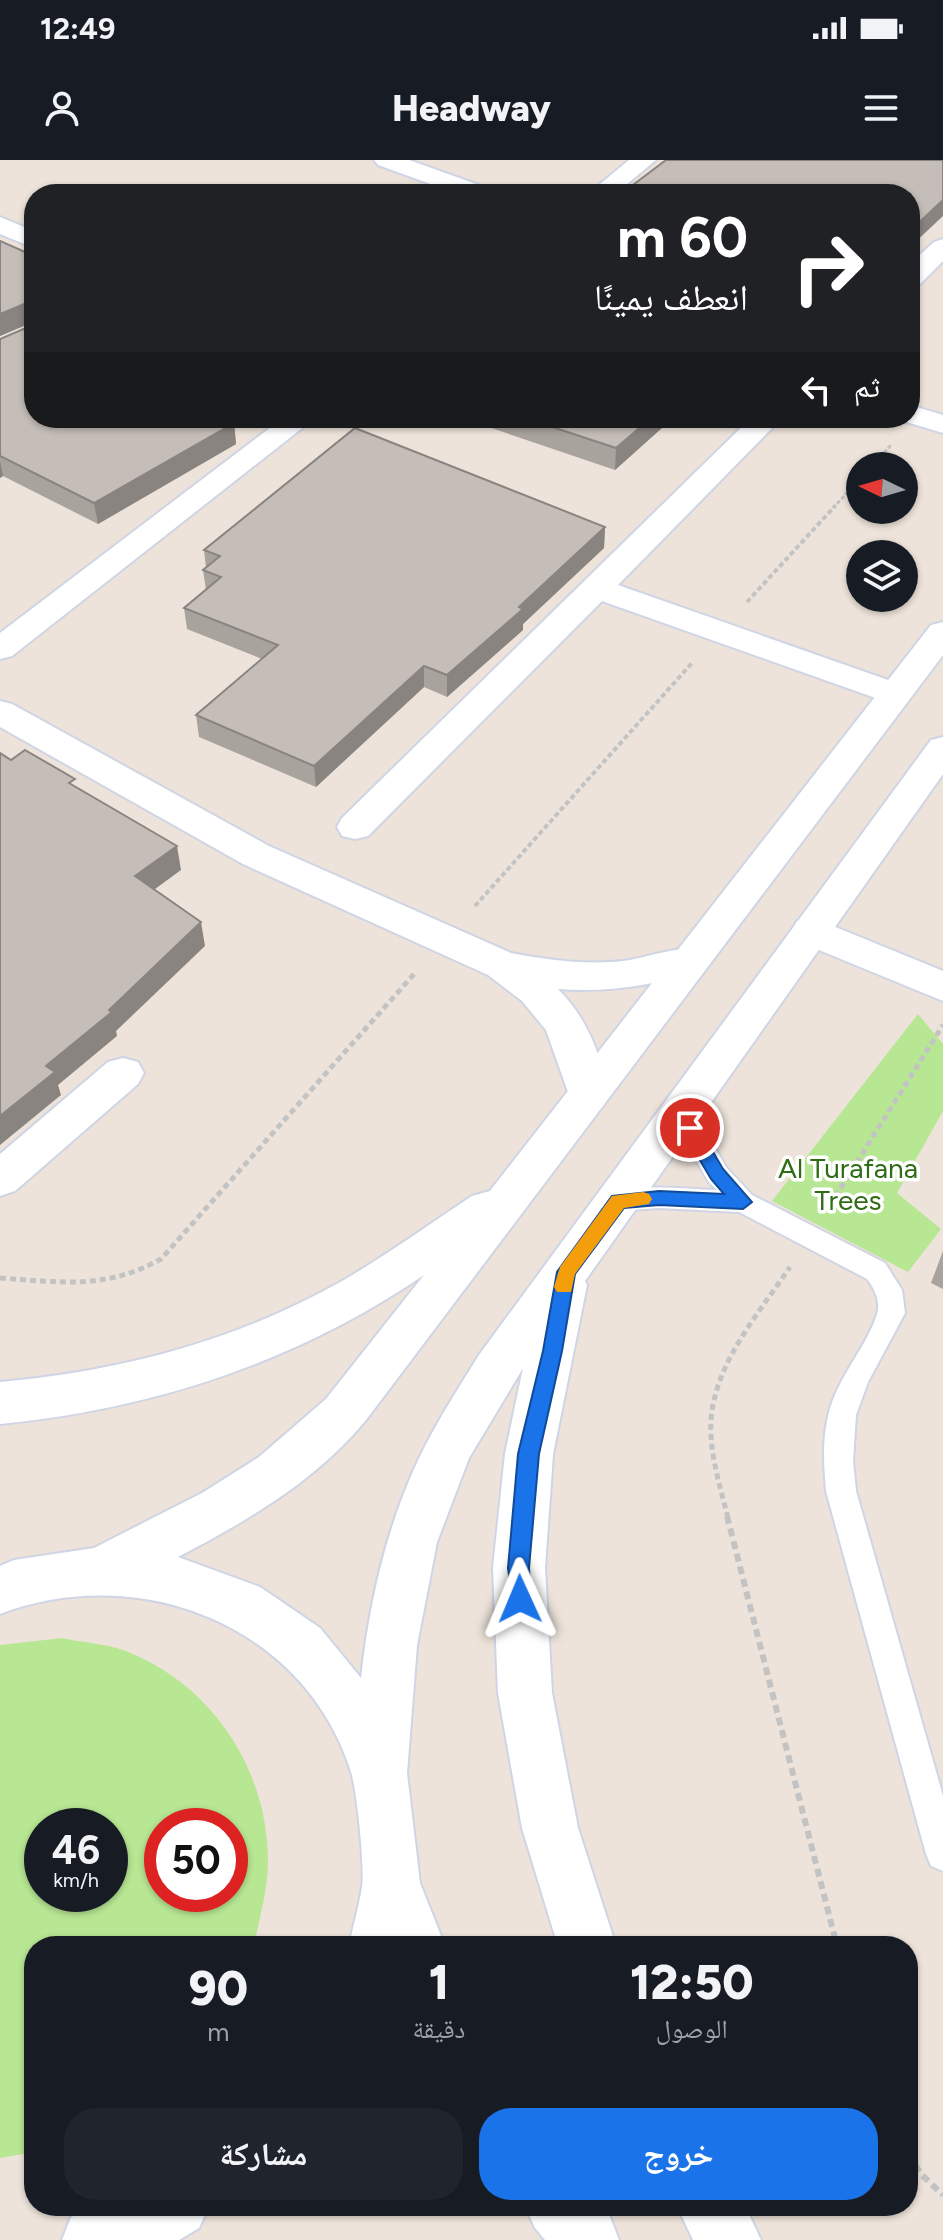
<!DOCTYPE html>
<html lang="ar">
<head>
<meta charset="utf-8">
<style>
	:root { --surface:#171b24; --page:#20242c; --text:#f1f3f6; --muted:#9ea1a6; --accent:#1a73e8 }
	body { margin:0; font-family:Figtree,"Noto Naskh Arabic",sans-serif; background:var(--page); color:var(--text); direction:rtl; height:100vh; display:flex; flex-direction:column; font-size:30px; white-space:nowrap }
	* { box-sizing:border-box; margin:0 }
	p { font-size:26px; color:var(--muted) }
	.icon { flex:none; width:44px; height:44px; fill:none; stroke:currentColor; stroke-width:2; stroke-linecap:round; stroke-linejoin:round }
	.map { position:relative; flex:1; overflow:hidden; direction:ltr }
	.panel { position:absolute; left:24px; top:1776px; width:894px; height:280px; display:flex; flex-direction:column; background:var(--surface); border-radius:32px; box-shadow:0 2px 6px #0004; direction:rtl }
	.panel>* { flex:none }
	.top-card { position:absolute; left:24px; top:24px; width:896px; height:244px; border-radius:32px; box-shadow:0 2px 6px #0004; direction:rtl; background:#202124; color:#fff; overflow:hidden }
	.needle { width:52px; rotate:275deg }
	.tools { position:absolute; left:846px; top:292px; display:grid; gap:16px }
	.tools a { display:grid; place-items:center; width:72px; height:72px; border-radius:50%; background:var(--surface); box-shadow:0 2px 6px #0004; font-size:40px }
	.speed { position:absolute; left:24px; top:1648px; display:flex; gap:16px; font-size:40px; font-weight:700; text-align:center }
	.speed>* { display:grid; place-content:center; width:104px; height:104px; border-radius:50%; background:var(--surface); box-shadow:0 2px 6px #0004; line-height:1 }
	.speed small { font-size:20px; font-weight:400 }
	.speed .limit { border:12px solid #d22; background:#fff; color:#111 }
	.pin { position:absolute; display:grid; place-items:center; width:68px; height:68px; color:#fff; margin:-34px; border:4px solid #fff; border-radius:50%; box-shadow:0 2px 8px #0007 }
	.me { position:absolute; width:88px; margin:-44px; rotate:359deg; stroke-linejoin:round; filter:drop-shadow(0 0 6px #0008) }
	.turn { display:flex; align-items:center; gap:28px; height:168px; padding:0 40px; font-size:36px }
	.turn .icon { width:104px; height:104px; stroke-width:2.5 }
	.turn b { display:block; font-size:56px; line-height:68px }
	.then { display:flex; align-items:center; height:76px; padding:0 40px; background:#0003; gap:16px; font-size:30px }
	.eta { display:flex; justify-content:space-evenly; align-items:center; height:136px; text-align:center }
	.eta b { font-size:48px; font-weight:800; line-height:56px }
	.button { display:flex; gap:16px; margin-top:auto; padding:16px 40px }
	.button a { flex:1; height:92px; border-radius:32px; background:var(--accent); color:#fff; font-size:32px; font-weight:800; line-height:92px; text-align:center }
	.button a+a { background:var(--page); color:var(--text) }
	.status { display:flex; justify-content:space-between; align-items:center; height:56px; padding:0 40px; background:var(--surface); direction:ltr }
	.status svg { height:22px; fill:currentColor }
	header { display:flex; justify-content:space-between; align-items:center; height:104px; padding:0 40px; background:var(--surface); font-size:36px; font-weight:800 }
	.map>svg:first-child { display:block }
	.green { fill:#b8e793; fill-rule:evenodd }
	.lines { fill:none; stroke-linecap:round; stroke-linejoin:round }
	.service-casing { stroke:#cfd5e4; stroke-width:4 }
	.minor-casing { stroke:#cfd5e4; stroke-width:4 }
	.secondary-casing { stroke:#cfd5e4; stroke-width:4 }
	.path-far3 { stroke:#c3c3c3; stroke-width:3; stroke-dasharray:4 2; stroke-linecap:butt }
	.path-far2 { stroke:#c3c3c3; stroke-width:4; stroke-dasharray:5 3; stroke-linecap:butt }
	.path-far1 { stroke:#c3c3c3; stroke-width:5; stroke-dasharray:6 4; stroke-linecap:butt }
	.path { stroke:#c3c3c3; stroke-width:6; stroke-dasharray:8 5; stroke-linecap:butt }
	.service { fill:#fff; fill-rule:evenodd }
	.minor { fill:#fff; fill-rule:evenodd }
	.secondary { fill:#fff; fill-rule:evenodd }
	.wall { fill:#a9a39d }
	.shaded-wall { fill:#8a8480 }
	.building { fill:#c5bdb7; stroke:#8a8480; stroke-width:2 }
	.route { fill:#1a73e8; stroke:#114b97; stroke-width:2 }
	.slow { fill:#f59e0b }
	.labels { text-anchor:middle; stroke-width:7; stroke-linejoin:round; paint-order:stroke }
	.park-label { font-size:28px; fill:#306b15; stroke:#fff }
</style>
</head>
<body>
<div class="status"><b>12:49</b><svg viewBox="0 0 49 12"><path d="M0 12V9h3v3zM5 12V6h3v6zM10 12V3h3v9zM15 12V0h3v12zM26 1h20v11H26zM47 4h2v5h-2z"/></svg></div>
<header><svg class="icon" aria-label="menu" viewBox="0 0 24 24"><path d="M4 6h16M4 12h16M4 18h16"/></svg>Headway<svg class="icon" aria-label="person" viewBox="0 0 24 24"><circle cx="12" cy="8" r="4"/><path d="M4 21q1-7 8-7t8 7"/></svg></header>
<div class="map">
<svg width="943" height="2080" viewBox="0 0 943 2080">
	<rect width="100%" height="100%" fill="#ede3da"/>
	<!-- green -->
	<g class="green">
		<polygon points="918,854 943,884 943,951 897,1033 941,1069 908,1112 772,1041"/>
		<path d="M62 1478C84 1483 113 1484 133 1494 216 1530 268 1612 268 1702 268 1729 259 1760 254 1786H34V1992L0 1998V1485ZM42 1666H110V1734H42ZM162 1666H230V1734H162Z"/>
	</g>
	<g class="lines">
		<!-- service casing -->
		<g class="service-casing">
			<path id="service" d="M682 944 691 946 726 1007 752 1035 885 1103 902 1130 905 1153 868 1222 856 1255 853 1301 856 1331 943 1636V1711L931 1706 926 1694 826 1331C824 1306 822 1281 828 1256 837 1217 867 1187 877 1154 881 1141 874 1128 867 1119L739 1052 659 1048 619 1051 610 1048 606 1041 610 1034C643 1023 682 1029 717 1030L708 1021 669 953 673 946Z"/>
		</g>
		<!-- minor casing -->
		<g class="minor-casing">
			<g id="minor">
				<polygon points="374,0 409,0 490,29 493,34 458,34 378,5"/>
				<polygon points="629,0 656,0 615,34 588,34"/>
				<polygon points="0,57 34,71 34,88 0,74"/>
				<polygon points="943,79 943,101 919,125 910,127 910,104 934,82"/>
				<polygon points="910,245 943,255 943,273 900,260 898,258 910,258"/>
				<polygon points="283,258 315,258 12,496 0,499 0,473"/>
				<polygon points="751,258 782,258 618,425 908,527 913,534 908,541 896,545 884,541 602,441 368,676 355,679 342,676 337,667 342,658"/>
				<path d="M0 541 12 544 269 686 511 793C548 800 585 805 623 801 649 798 678 784 703 791L709 801 703 811C654 825 608 833 558 829 587 858 601 895 609 935L603 946 588 951 573 946 546 870 522 841 488 815 243 704 0 567Z"/>
				<polygon points="811,757 943,811 943,841 797,781 792,771 797,761"/>
				<polygon points="123,898 138,902 144,913 138,924 15,1031 0,1036 0,994 108,902"/>
			</g>
		</g>
		<!-- secondary casing -->
		<g class="secondary-casing">
			<g id="secondary">
				<path d="M943 462V495L366 1260C316 1321 247 1361 178 1397L260 1427 320 1468 361 1518C370 1435 391 1348 431 1275 446 1247 463 1221 479 1195L931 580 943 577V614L585 1121 587 1125 553 1294 545 1408 552 1533 578 1668 616 1786H558L522 1668 498 1533 493 1408 505 1294 523 1208 469 1298 437 1382 417 1485 407 1613 420 1723 445 1786H349C353 1766 359 1746 362 1727 365 1708 357 1631 351 1612 305 1465 139 1401 0 1454V1406L14 1400 94 1388 202 1333 259 1297 326 1239 424 1115C296 1202 153 1249 0 1264V1222C123 1211 236 1181 344 1120 388 1094 430 1064 472 1036L490 1031 931 465Z"/>
				<polygon points="101,2046 209,2046 199,2068 179,2080 62,2080 71,2057"/>
				<polygon points="525,2046 599,2046 610,2057 619,2080 545,2080 535,2068"/>
				<polygon points="677,2046 745,2046 761,2080 693,2080"/>
			</g>
		</g>
		<!-- path-far3 -->
		<g class="path-far3">
			<polyline points="872,306 891,285"/>
			<polyline points="833,348 860,319"/>
		</g>
		<!-- path-far2 -->
		<g class="path-far2">
			<polyline points="747,442 835,346"/>
			<polyline points="475,746 692,503"/>
		</g>
		<!-- path-far1 -->
		<g class="path-far1">
			<polyline points="830,1045 943,865"/>
			<path d="M0 1118C60 1122 106 1130 161 1099L415 813"/>
			<path d="M728 1358C720 1326 709 1292 711 1260 715 1203 759 1153 790 1107"/>
		</g>
		<!-- path -->
		<g class="path">
			<polyline points="727,1356 837,1786"/>
			<polyline points="908,1994 921,2014 943,2035"/>
		</g>
		<!-- service -->
		<use href="#service" class="service"/>
		<!-- minor -->
		<use href="#minor" class="minor"/>
		<!-- secondary -->
		<use href="#secondary" class="secondary"/>
	</g>
	<!-- wall -->
	<g class="wall">
		<polygon points="0,81 34,96 34,258 234,263 236,284 98,364 3,316 0,318 0,179 33,165 33,162 0,176"/>
		<polygon points="462,258 673,258 615,310"/>
		<polygon points="605,367 604,388 523,464 523,470 447,537 424,527 316,627 199,577 196,555 262,499 187,469 184,448 206,430 203,410 206,408 204,390"/>
		<polygon points="943,1091 943,1129 931,1123"/>
	</g>
	<!-- shaded-wall -->
	<g class="shaded-wall">
		<polygon points="943,40 943,56 910,87 910,71"/>
		<polygon points="29,142 33,162 0,176 0,154"/>
		<polygon points="651,258 673,258 615,310 616,288"/>
		<polygon points="234,263 236,284 98,364 94,343"/>
		<polygon points="0,301 3,316 0,318"/>
		<polygon points="605,367 604,388 523,464 523,470 447,537 447,515"/>
		<polygon points="424,506 424,527 316,627 314,606"/>
		<polygon points="177,686 181,710 140,740 135,716"/>
		<polygon points="201,762 205,786 116,871 117,876 58,925 61,935 0,985 0,956 46,906 109,850"/>
	</g>
	<!-- building -->
	<g class="building">
		<polygon points="666,0 943,0 943,40 910,71 910,34 621,34"/>
		<polygon points="0,81 34,96 34,258 221,258 234,263 94,343 0,296 0,179 33,165 33,145 29,142 0,154"/>
		<polygon points="525,258 651,258 616,288"/>
		<polygon points="355,268 605,367 519,447 523,449 447,515 424,506 314,606 196,555 278,485 184,448 221,417 203,410 220,396 204,390"/>
		<polygon points="25,590 75,619 69,623 177,686 135,716 201,762 109,850 112,852 46,906 55,912 0,956 0,593 11,600"/>
	</g>
	<!-- route -->
	<polygon class="route" points="690,961 696,963 723,1009 752,1042 743,1049 659,1045 624,1048 575,1114 562,1191 539,1294 529,1408 531,1439 528,1446 520,1449 513,1446 508,1408 518,1294 543,1191 557,1112 612,1036 659,1031 724,1034 711,1019 681,968"/>
	<!-- slow -->
	<polygon class="slow" points="643,1032 649,1034 652,1039 649,1044 624,1048 575,1114 571,1132 557,1132 554,1127 560,1107 612,1036"/>
	<g class="labels">
		<!-- park labels -->
		<g class="park-label">
			<text x="848" y="1018">Al Turafana<tspan x="848" dy="32">Trees</tspan></text>
		</g>
	</g>
</svg>
<div class="tools">
<a><svg class="needle" viewBox="-14 -14 28 28"><path d="M0-13l5 13h-10z" fill="#e53935"/><path d="M0 13l5-13h-10z" fill="#9ea1a6"/></svg></a>
<a><svg class="icon" aria-label="layers" viewBox="0 0 24 24"><path d="M12 4l9 5-9 5-9-5zM3 14l9 5 9-5"/></svg></a>
</div>
<div class="speed"><div>46<small>km/h</small></div><div class="limit">50</div></div>
<div class="pin" style="left:690px;top:968px;background:#d93025"><svg class="icon" aria-label="arrive" viewBox="0 0 24 24"><path d="M6 21V4h12l-3 4 3 4H6"/></svg></div>
<svg class="me" style="left:520px;top:1439px" viewBox="-20 -20 40 40"><path d="M0-17L14 15 0 8-14 15z" fill="#1a73e8" stroke="#fff" stroke-width="4"/></svg>
<div class="top-card">
<div class="turn"><svg class="icon" aria-label="right" viewBox="0 0 24 24"><path d="M7 20v-9h11M14 6l5 5-5 5"/></svg><div><b>60 m</b>انعطف يمينًا</div></div>
<div class="then">ثم<svg class="icon" aria-label="left" viewBox="0 0 24 24"><path d="M17 20v-9H6M10 6l-5 5 5 5"/></svg></div>
</div>
<section class="panel">
<div class="eta">
<div><b>12:50</b><p>الوصول</p></div>
<div><b>1</b><p>دقيقة</p></div>
<div><b>90</b><p>m</p></div>
</div>
<div class="button"><a>خروج</a><a>مشاركة</a></div>
</section>
</div>
</body>
</html>
